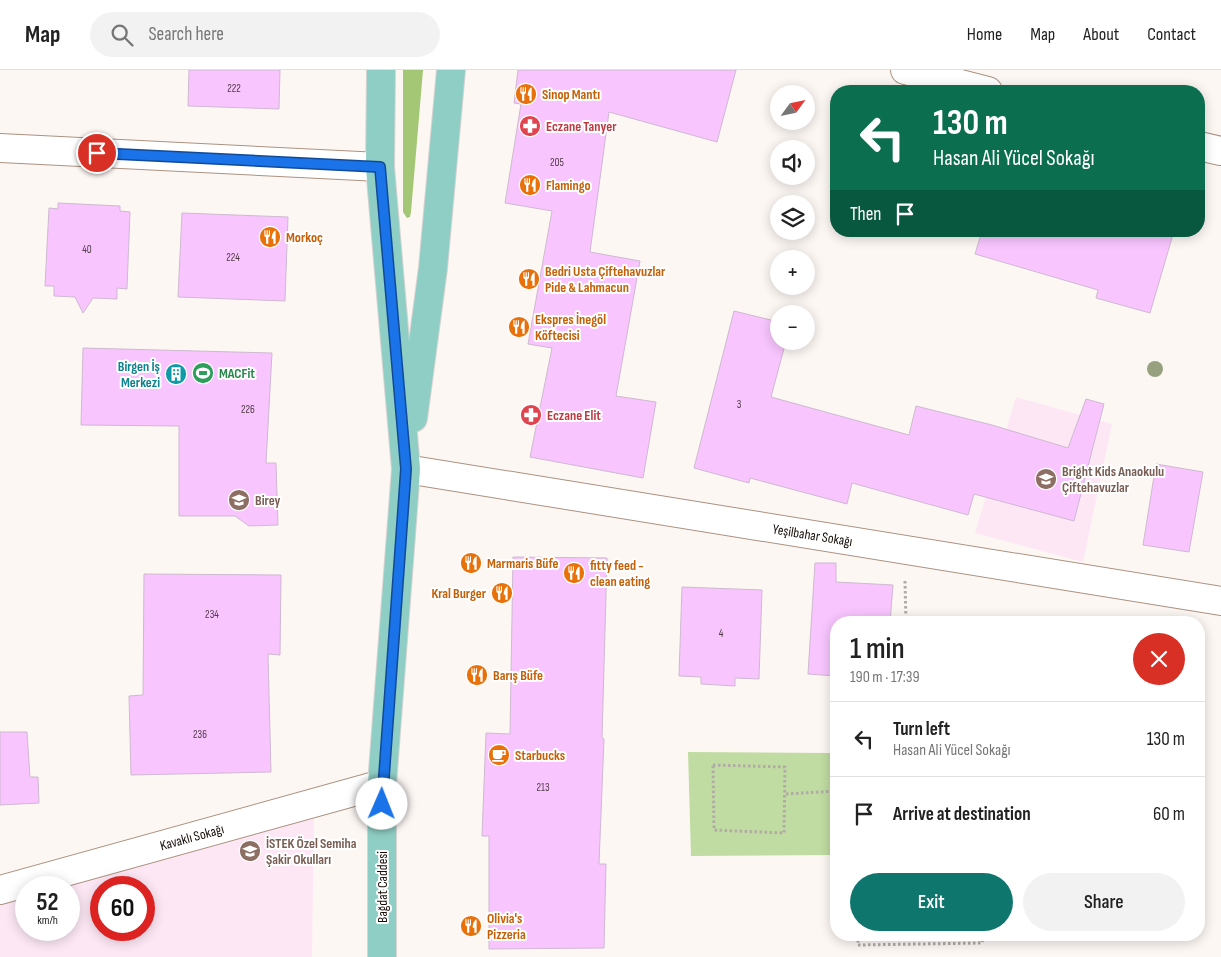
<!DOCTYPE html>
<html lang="en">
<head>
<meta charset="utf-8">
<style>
	:root { --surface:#fff; --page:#f2f2f2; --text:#222; --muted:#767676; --line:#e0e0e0; --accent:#0f766e }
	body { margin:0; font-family:"Sofia Sans Condensed",sans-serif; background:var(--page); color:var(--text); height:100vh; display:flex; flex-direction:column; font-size:19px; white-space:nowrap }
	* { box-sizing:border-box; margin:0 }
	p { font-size:16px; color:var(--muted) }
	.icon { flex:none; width:28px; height:28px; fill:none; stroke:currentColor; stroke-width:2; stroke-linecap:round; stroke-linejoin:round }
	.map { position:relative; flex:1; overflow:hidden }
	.sheet { position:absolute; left:830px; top:546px; width:375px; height:325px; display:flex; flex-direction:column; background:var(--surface); border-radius:20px; box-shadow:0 2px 12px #0003 }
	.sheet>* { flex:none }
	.guide { position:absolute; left:830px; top:15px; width:375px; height:152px; border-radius:20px; box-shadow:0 2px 12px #0003; background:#0b6e4f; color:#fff; overflow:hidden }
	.needle { width:32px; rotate:57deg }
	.tools { position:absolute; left:770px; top:15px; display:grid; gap:10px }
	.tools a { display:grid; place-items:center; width:45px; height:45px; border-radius:50%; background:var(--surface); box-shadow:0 2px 12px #0003; font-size:25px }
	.speed { position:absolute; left:15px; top:806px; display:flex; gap:10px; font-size:25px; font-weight:700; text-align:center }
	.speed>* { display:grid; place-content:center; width:65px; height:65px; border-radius:50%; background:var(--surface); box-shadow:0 2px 12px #0003; line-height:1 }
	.speed small { font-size:12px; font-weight:400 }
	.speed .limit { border:8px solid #d22; background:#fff; color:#111 }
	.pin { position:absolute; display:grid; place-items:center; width:42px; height:42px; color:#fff; margin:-21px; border:2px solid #fff; border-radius:50%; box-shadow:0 1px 5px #0007 }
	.me { position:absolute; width:55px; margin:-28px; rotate:1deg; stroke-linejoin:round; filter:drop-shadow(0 0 4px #0008) }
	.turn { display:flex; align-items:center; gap:18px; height:105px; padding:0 20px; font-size:22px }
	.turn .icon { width:65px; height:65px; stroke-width:2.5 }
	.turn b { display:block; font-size:35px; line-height:42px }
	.then { display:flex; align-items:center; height:48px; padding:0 20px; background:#0003; gap:10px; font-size:19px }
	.round { display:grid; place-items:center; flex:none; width:52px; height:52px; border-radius:26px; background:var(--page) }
	.headline { display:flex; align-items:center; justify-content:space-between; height:85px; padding:0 20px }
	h1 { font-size:30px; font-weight:600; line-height:38px }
	.action { display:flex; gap:10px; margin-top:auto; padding:10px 20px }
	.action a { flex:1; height:58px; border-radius:30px; background:var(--accent); color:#fff; font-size:20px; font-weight:600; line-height:58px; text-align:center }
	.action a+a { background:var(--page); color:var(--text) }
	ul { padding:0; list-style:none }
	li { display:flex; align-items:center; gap:15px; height:75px; padding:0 20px; border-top:1px solid var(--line) }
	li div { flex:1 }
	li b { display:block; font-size:19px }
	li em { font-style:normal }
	header { display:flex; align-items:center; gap:30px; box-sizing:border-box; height:70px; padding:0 25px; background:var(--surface); border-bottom:1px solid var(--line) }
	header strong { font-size:24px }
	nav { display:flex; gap:28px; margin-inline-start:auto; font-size:18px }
	.search { width:350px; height:45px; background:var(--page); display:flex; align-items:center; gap:12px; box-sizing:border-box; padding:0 18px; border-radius:28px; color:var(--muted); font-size:19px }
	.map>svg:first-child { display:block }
	.education { fill:#fde7f5; fill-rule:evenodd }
	.green { fill:#c1dca2 }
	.forest { fill:#a3c774 }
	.building { fill:#f8c5fe; stroke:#ceb9d0 }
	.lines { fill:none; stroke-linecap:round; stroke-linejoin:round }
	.minor-casing { stroke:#ac9281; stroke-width:30 }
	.primary-casing { stroke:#d5d4d3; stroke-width:30 }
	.path { stroke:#b1aaa6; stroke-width:3; stroke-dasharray:2.5 2.5; stroke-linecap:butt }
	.minor { stroke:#fff; stroke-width:28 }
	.primary { stroke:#8fcec4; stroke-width:28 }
	.tree { fill:#97a17f }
	.route-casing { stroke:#114b97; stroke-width:12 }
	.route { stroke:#1a73e8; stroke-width:9 }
	.labels { text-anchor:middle; stroke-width:4; stroke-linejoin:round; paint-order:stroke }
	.number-label { font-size:11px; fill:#4f3c46 }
	.food-label { font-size:14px; font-weight:bold; fill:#c56008; stroke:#fff; text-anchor:start }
	.health-label { font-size:14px; font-weight:bold; fill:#be3a42; stroke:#fff; text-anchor:start }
	.culture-label { font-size:14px; font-weight:bold; fill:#0d838f; stroke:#fff; text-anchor:end }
	.leisure-label { font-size:14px; font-weight:bold; fill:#27864d; stroke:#fff; text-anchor:start }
	.education-label { font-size:14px; font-weight:bold; fill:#785e54; stroke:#fff; text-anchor:start }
	.street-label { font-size:14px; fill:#170e08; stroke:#fff }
</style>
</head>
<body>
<header>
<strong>Map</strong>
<div class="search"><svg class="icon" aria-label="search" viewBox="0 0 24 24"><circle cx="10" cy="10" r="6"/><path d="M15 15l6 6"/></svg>Search here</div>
<nav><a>Home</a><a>Map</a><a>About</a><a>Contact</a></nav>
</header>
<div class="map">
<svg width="1221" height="887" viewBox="0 0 1221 887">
	<rect width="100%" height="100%" fill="#fdf7f4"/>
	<!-- education -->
	<g class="education">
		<polygon points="1016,327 1112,354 1083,492 975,463"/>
		<path d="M314 744 312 887H0V835L26 827V860H69V818L59 817ZM101 818H144V860H101Z"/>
	</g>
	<!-- green -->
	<polygon class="green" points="688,682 832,683 836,785 691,786"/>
	<!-- forest -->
	<polygon class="forest" points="403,0 423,0 411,142 410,147 407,148 403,142"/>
	<!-- building -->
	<g class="building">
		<polygon points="189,0 280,0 279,39 188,36"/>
		<polygon points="518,0 736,0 717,72 609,42 590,182 640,191 616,326 656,332 643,408 530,387 552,278 528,274 552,141 505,133 521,34 514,33"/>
		<polygon points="58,133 120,136 120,141 130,142 127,219 117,218 117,229 93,228 83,243 75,227 54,226 54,216 45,216 49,138 58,139"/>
		<polygon points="182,143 288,147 285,231 178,227"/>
		<polygon points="982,161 1174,161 1150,243 1096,228 1098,220 975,184"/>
		<polygon points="734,241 779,252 779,271 786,271 771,327 909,365 916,336 992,355 1068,378 1086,329 1104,334 1074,451 974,424 968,445 852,413 847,434 750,408 749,413 694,398"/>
		<polygon points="83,278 272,283 266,393 276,393 278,455 249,456 235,446 179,446 179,356 81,355"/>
		<polygon points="1156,394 1203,402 1189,482 1143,475"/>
		<polygon points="513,487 607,488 602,668 604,669 599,794 606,794 604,878 489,879 489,766 482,766 486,663 510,664"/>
		<polygon points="815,493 836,493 836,512 893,515 890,552 836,552 836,606 808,604"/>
		<polygon points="144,504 281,505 280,585 268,584 271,702 131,705 129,626 143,625"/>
		<polygon points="682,517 762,520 759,609 735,608 735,616 701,614 701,607 679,606"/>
		<polygon points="0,662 27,662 30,707 38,707 39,733 0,735"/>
	</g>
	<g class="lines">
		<!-- minor casing -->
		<g class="minor-casing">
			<g id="minor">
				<polyline points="905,0 988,21"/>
				<polyline points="1199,76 1221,81"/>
				<polyline points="0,78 380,97"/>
				<path id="s1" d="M406 399 1221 531"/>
				<path id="s2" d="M0 820 382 714"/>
			</g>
		</g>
		<!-- primary casing -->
		<g class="primary-casing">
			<g id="primary">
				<polyline points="381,0 380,97 406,399 382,714 382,887"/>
				<polyline points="413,348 433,198 451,0"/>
			</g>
		</g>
		<!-- path -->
		<g class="path">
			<polyline points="905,511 906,552"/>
			<polygon points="713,695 785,697 784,763 714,760"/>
			<polyline points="786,724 836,721"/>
			<polyline points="858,865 858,875 982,873 983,865"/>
		</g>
		<!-- minor -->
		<use href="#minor" class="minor"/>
		<!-- primary -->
		<use href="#primary" class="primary"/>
	</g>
	<!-- trees -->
	<circle class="tree" cx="1155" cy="299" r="8"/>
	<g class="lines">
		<!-- route casing -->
		<g class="route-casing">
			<polyline id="route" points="97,83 380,97 406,399 382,734"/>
		</g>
		<!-- route -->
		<use href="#route" class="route"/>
	</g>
	<!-- icons -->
	<defs>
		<g id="restaurant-disc" transform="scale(1.125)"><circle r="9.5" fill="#e8710a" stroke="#fff"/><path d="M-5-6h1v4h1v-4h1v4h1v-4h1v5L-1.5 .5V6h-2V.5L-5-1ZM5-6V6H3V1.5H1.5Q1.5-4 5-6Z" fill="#fff"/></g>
		<g id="pharmacy-disc" transform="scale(1.125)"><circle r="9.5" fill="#e0444e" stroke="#fff"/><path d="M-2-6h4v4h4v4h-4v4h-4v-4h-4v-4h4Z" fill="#fff"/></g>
		<g id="stadium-disc" transform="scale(1.125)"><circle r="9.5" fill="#2e9e5b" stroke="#fff"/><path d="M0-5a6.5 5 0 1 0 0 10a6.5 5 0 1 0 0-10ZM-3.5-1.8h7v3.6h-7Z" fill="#fff"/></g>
		<g id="building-disc" transform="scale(1.125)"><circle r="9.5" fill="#0f9aa8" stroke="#fff"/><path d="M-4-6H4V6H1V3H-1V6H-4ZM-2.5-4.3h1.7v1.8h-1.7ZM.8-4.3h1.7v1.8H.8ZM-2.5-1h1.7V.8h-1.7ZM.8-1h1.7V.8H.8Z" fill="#fff"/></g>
		<g id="school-disc" transform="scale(1.125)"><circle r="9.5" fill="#8d6e63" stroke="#fff"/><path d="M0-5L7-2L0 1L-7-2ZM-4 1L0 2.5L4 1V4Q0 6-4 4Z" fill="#fff"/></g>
		<g id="cafe-disc" transform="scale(1.125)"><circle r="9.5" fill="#e8710a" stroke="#fff"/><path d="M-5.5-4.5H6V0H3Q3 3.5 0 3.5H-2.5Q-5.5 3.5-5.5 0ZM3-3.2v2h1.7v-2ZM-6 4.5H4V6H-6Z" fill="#fff"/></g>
	</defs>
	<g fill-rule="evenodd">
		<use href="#restaurant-disc" x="526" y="24"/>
		<use href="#pharmacy-disc" x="530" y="56"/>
		<use href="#restaurant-disc" x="530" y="115"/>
		<use href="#restaurant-disc" x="270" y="167"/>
		<use href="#restaurant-disc" x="529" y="209"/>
		<use href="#restaurant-disc" x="519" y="257"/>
		<use href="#stadium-disc" x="203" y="303"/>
		<use href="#building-disc" x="176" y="304"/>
		<use href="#pharmacy-disc" x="531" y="345"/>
		<use href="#school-disc" x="1046" y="409"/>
		<use href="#school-disc" x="239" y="430"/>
		<use href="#restaurant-disc" x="471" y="493"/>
		<use href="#restaurant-disc" x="574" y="503"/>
		<use href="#restaurant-disc" x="502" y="523"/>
		<use href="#restaurant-disc" x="477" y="605"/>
		<use href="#cafe-disc" x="499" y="685"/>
		<use href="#school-disc" x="250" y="781"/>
		<use href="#restaurant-disc" x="471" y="856"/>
	</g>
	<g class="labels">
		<!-- number labels -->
		<g class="number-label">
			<text x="234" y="22">222</text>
			<text x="557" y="96">205</text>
			<text x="87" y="183">40</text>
			<text x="233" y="191">224</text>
			<text x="739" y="338">3</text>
			<text x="248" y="343">226</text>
			<text x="212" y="548">234</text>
			<text x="721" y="567">4</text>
			<text x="200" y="668">236</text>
			<text x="543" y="721">213</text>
		</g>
		<!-- food labels -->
		<g class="food-label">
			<text x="542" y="29">Sinop Mantı</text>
			<text x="546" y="120">Flamingo</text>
			<text x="286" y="172">Morkoç</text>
			<text x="545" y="206">Bedri Usta Çiftehavuzlar<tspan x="545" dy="16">Pide &amp; Lahmacun</tspan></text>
			<text x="535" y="254">Ekspres İnegöl<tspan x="535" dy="16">Köftecisi</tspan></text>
			<text x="487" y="498">Marmaris Büfe</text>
			<text x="590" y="500">fitty feed -<tspan x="590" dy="16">clean eating</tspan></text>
			<text x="486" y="528" text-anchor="end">Kral Burger</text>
			<text x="493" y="610">Barış Büfe</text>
			<text x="515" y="690">Starbucks</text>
			<text x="487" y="853">Olivia's<tspan x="487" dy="16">Pizzeria</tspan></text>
		</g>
		<!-- health labels -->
		<g class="health-label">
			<text x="546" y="61">Eczane Tanyer</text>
			<text x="547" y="350">Eczane Elit</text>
		</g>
		<!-- culture labels -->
		<g class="culture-label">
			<text x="160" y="301">Birgen İş<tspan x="160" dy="16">Merkezi</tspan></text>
		</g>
		<!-- leisure labels -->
		<g class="leisure-label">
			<text x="219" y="308">MACFit</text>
		</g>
		<!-- education labels -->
		<g class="education-label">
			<text x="1062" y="406">Bright Kids Anaokulu<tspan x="1062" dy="16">Çiftehavuzlar</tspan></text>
			<text x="255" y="435">Birey</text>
			<text x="266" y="778">İSTEK Özel Semiha<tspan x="266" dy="16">Şakir Okulları</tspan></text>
		</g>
		<!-- street labels -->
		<g class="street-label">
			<text dy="5" stroke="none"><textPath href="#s1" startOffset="412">Yeşilbahar Sokağı</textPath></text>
			<text dy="5" stroke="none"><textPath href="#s2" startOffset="199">Kavaklı Sokağı</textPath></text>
			<text transform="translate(382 817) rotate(-90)" y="5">Bağdat Caddesi</text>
		</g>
	</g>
</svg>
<div class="tools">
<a><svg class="needle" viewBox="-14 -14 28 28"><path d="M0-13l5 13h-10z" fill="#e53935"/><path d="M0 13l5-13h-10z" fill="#767676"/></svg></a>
<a><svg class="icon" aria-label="sound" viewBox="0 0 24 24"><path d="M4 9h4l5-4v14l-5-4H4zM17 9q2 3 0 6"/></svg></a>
<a><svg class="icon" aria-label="layers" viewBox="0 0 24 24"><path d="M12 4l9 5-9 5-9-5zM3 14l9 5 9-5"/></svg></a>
<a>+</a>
<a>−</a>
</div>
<div class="speed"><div>52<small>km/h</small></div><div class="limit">60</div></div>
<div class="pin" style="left:97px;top:83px;background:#d93025"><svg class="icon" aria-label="arrive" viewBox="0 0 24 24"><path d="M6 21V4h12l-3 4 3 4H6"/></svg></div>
<svg class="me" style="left:382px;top:734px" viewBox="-20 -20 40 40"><circle r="19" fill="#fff"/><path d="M0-13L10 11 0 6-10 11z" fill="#1a73e8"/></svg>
<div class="guide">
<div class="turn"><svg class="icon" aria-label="left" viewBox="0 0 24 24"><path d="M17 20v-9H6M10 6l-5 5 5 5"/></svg><div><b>130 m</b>Hasan Ali Yücel Sokağı</div></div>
<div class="then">Then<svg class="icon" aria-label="arrive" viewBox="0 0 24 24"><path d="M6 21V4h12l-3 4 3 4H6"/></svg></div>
</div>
<section class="sheet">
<div class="headline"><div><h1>1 min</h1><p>190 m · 17:39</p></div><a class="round" style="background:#d93025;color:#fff"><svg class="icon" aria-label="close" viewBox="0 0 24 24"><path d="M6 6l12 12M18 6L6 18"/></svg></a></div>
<ul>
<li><svg class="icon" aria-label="left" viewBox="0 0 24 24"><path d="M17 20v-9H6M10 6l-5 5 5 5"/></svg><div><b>Turn left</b><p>Hasan Ali Yücel Sokağı</p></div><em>130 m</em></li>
<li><svg class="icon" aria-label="arrive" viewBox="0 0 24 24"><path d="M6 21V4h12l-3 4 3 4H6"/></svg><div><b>Arrive at destination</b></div><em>60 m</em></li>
</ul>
<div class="action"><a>Exit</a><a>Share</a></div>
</section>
</div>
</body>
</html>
